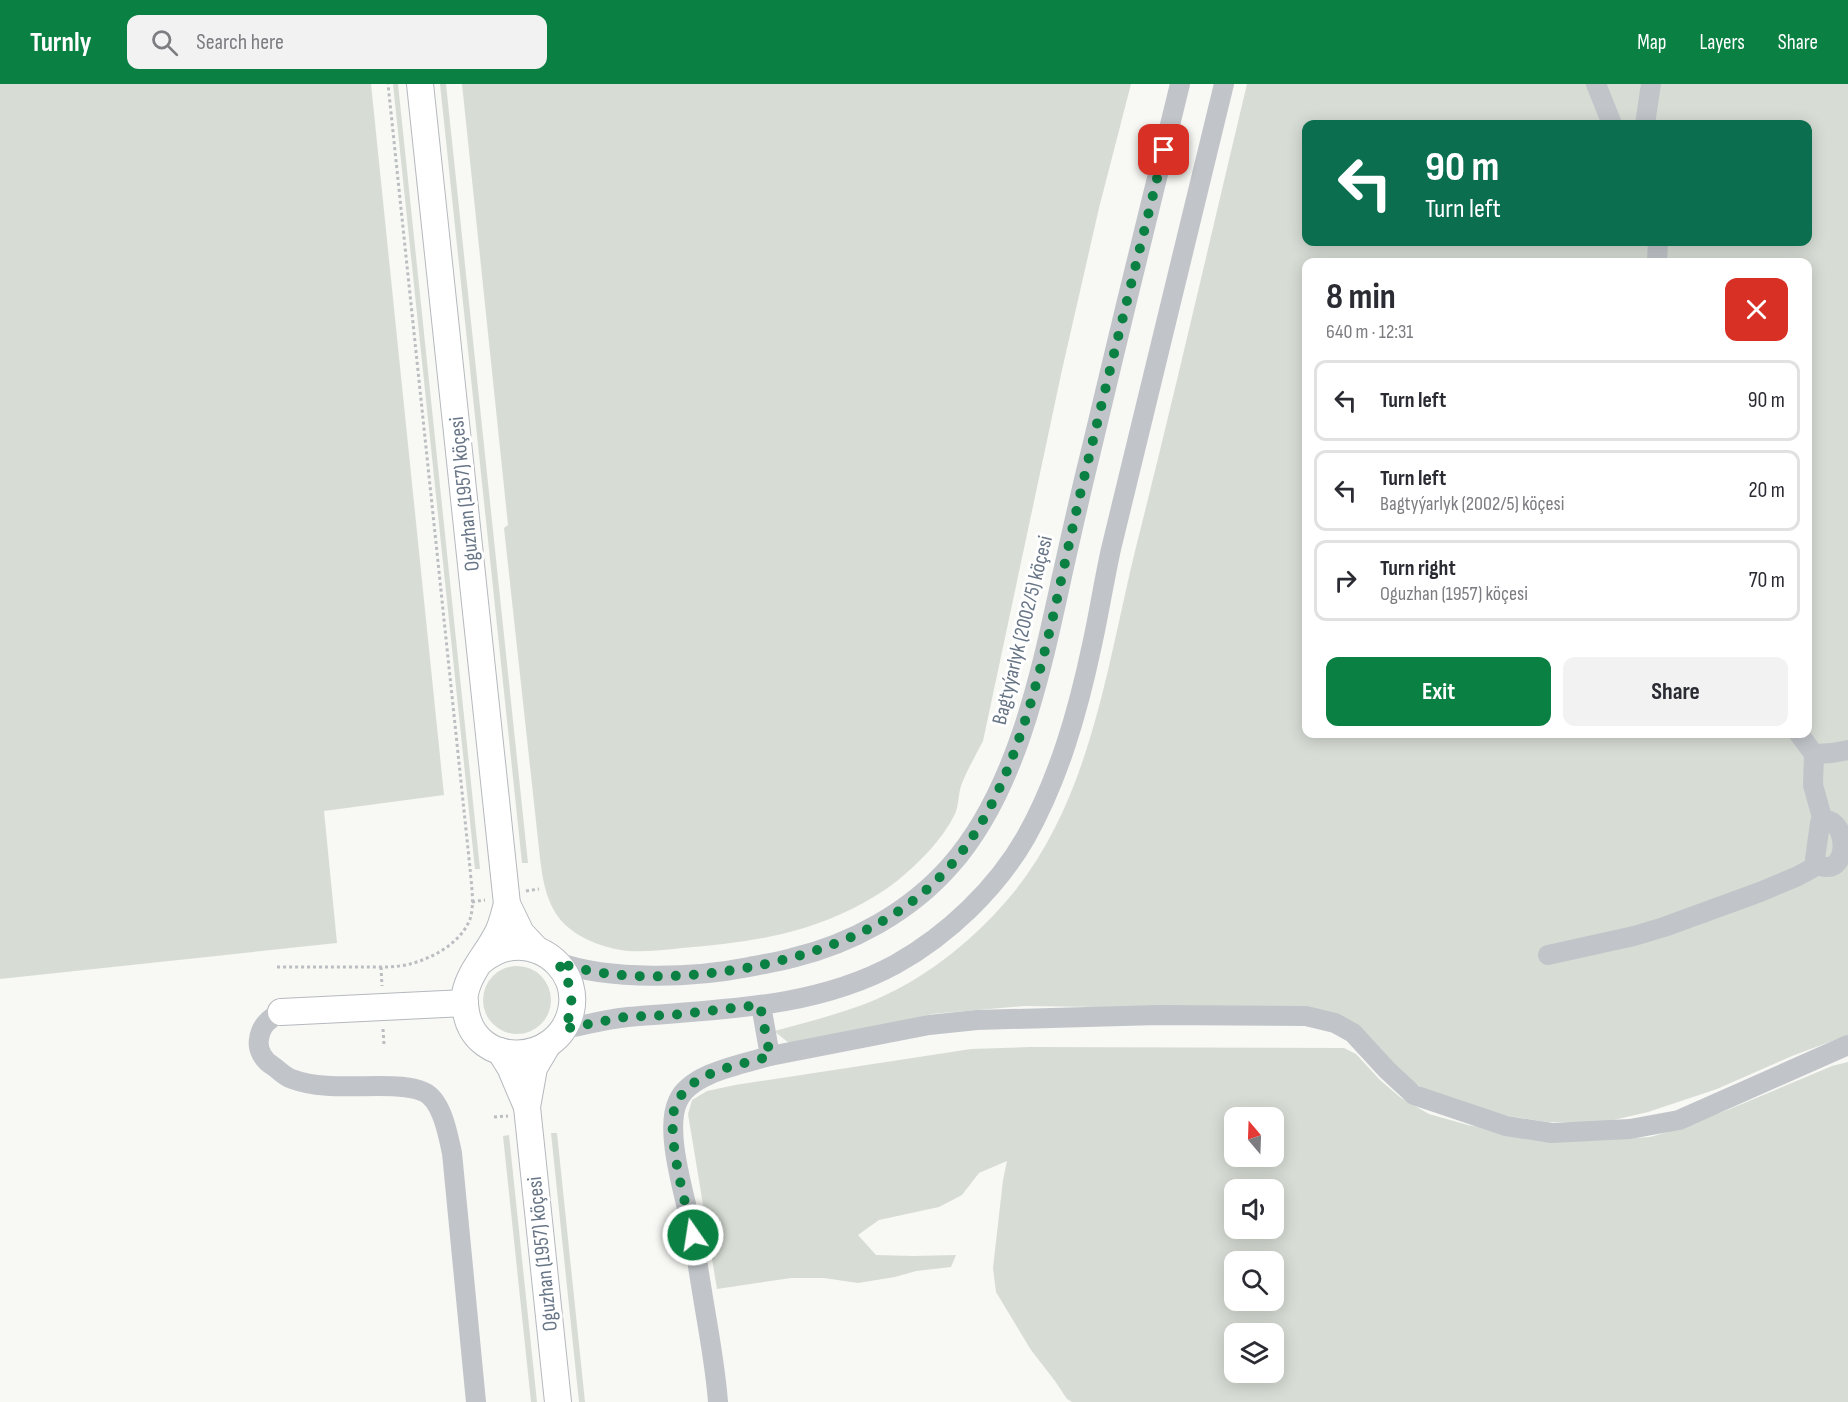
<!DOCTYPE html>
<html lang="en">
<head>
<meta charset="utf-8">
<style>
	:root { --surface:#fff; --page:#f2f2f3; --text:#2b2b33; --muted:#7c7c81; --line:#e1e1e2; --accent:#0b8043 }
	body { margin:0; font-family:"Sofia Sans Condensed",sans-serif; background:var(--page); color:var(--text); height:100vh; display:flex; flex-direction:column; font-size:22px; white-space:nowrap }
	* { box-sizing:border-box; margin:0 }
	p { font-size:20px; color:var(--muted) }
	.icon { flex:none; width:33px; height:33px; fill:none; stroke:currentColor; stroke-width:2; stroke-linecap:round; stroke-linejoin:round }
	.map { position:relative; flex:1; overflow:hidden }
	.details { position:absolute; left:1302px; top:174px; width:510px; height:480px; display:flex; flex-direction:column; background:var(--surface); border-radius:12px; box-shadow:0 3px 15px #0003 }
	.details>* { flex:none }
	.top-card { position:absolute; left:1302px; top:36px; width:510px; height:126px; border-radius:12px; box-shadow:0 3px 15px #0003; background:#0b6e4f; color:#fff; overflow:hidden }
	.needle { width:39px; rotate:341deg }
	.controls { position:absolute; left:1224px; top:1023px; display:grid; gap:12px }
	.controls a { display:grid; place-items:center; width:60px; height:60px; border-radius:12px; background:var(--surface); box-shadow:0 3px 15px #0003; font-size:30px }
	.pin { position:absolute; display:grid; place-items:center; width:51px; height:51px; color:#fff; margin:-26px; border-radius:12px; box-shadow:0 3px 9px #0006 }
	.me { position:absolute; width:66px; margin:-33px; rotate:347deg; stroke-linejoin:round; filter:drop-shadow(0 0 4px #0008) }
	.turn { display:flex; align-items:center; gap:21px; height:126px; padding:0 24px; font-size:27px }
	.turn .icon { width:78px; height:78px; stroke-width:2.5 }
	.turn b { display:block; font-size:42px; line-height:51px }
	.round { display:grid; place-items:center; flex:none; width:63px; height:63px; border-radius:12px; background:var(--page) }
	.summary { display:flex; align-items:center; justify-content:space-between; height:102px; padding:0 24px }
	h1 { font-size:36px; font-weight:700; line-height:45px }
	.cta { display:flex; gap:12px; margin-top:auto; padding:12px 24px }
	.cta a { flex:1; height:69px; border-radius:12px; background:var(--accent); color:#fff; font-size:24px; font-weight:700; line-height:69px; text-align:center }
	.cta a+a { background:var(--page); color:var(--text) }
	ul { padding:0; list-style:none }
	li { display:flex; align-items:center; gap:18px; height:81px; margin:0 12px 9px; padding:0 12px; border:3px solid var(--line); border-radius:12px }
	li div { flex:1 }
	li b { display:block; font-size:22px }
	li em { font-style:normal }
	header { display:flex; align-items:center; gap:36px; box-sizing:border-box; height:84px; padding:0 30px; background:var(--accent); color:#fff }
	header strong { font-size:28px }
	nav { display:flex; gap:33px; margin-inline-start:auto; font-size:21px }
	.search { width:420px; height:54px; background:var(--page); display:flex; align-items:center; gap:15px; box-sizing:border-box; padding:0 21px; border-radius:12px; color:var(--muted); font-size:22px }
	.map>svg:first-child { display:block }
	.green { fill:#d7ddd5; fill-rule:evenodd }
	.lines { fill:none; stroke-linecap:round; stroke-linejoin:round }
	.major-casing { stroke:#b5b9bd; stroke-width:28 }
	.path { stroke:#bbbec1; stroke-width:3; stroke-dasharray:3 3; stroke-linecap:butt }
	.minor { stroke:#c1c5c9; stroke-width:20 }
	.major { stroke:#fff; stroke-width:26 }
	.route { stroke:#0b8043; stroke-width:10; stroke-dasharray:0 18 }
	.labels { text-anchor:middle; stroke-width:6; stroke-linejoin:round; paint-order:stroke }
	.street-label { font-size:21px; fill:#677586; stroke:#fff }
</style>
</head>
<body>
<header>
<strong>Turnly</strong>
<div class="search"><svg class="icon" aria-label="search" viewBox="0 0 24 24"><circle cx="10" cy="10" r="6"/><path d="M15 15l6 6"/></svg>Search here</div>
<nav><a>Map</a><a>Layers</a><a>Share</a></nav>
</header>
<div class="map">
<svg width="1848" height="1318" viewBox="0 0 1848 1318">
	<rect width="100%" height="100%" fill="#f8f8f5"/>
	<!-- green -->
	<g class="green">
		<polygon points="0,0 371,0 444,711 324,727 337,859 0,895"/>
		<polygon points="393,0 398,0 480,785 475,785"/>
		<polygon points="440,0 446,0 528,779 522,779"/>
		<path d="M462 0H1131L1099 124 1062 286 983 657C976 671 967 686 961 702 958 711 959 723 954 732 941 757 919 779 897 797 870 818 836 834 804 844 764 856 723 861 682 864 664 866 646 868 628 867 609 865 584 857 569 844 548 827 543 800 540 774L504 444 508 441Z"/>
		<path d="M1247 0H1848V951L1792 972 1717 1005 1648 1028 1605 1038H1548L1508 1032 1462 1020 1427 1007 1408 994 1356 942 1172 924 1024 922 932 930 874 945 789 959 774 947C808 938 844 929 877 915 931 891 976 854 1014 808 1092 710 1107 581 1136 463 1175 309 1210 155 1247 0ZM1306 40H1808V158H1306ZM1306 178H1808V650H1306Z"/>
		<circle cx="517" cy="916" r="34"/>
		<path d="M1030 963 1344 964 1356 970 1380 996 1401 1014 1429 1030 1468 1041 1547 1055 1586 1057 1650 1053 1678 1045 1730 1025 1832 982 1848 978V1318H1072L1067 1315 1055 1297 1031 1266 996 1208 993 1184 1003 1096 1007 1077 979 1089 962 1111 939 1123 879 1136 858 1151 876 1171 913 1172 956 1171 951 1183 916 1187 895 1193 858 1199 824 1194H791L717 1205 688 1030 692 1016 707 1007 735 1001 971 965ZM1234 1034H1274V1072H1234ZM1234 1106H1274V1144H1234ZM1234 1178H1274V1216H1234ZM1234 1250H1274V1288H1234Z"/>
		<polygon points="551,1049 557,1049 585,1318 579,1318"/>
		<polygon points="509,1051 537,1318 531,1318 503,1052"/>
	</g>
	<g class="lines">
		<!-- major casing -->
		<g class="major-casing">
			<g id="major">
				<polyline points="420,0 507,820 521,849 537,866"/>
				<path d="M480 878C490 870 500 864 513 863 548 859 579 892 571 927 558 982 476 985 466 928 465 922 464 916 465 910 469 888 487 870 497 850 502 841 504 830 507 820"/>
				<polyline points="281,928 465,919"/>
				<polyline points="500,967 510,983 527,1023 534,984 547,962"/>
				<polyline points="527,1023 558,1318"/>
			</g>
		</g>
		<!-- path -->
		<g class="path">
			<polyline points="526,807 539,805"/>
			<polyline points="472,818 485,816"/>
			<path d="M277 883C305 883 332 883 360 883 376 883 394 884 410 880 433 874 461 859 470 835 475 820 471 799 470 784L388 0"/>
			<polyline points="381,883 382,902"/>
			<polyline points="383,945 384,961"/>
			<polyline points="494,1033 508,1032"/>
		</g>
		<!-- minor -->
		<g class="minor">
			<polyline points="1596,0 1612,40"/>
			<polyline points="1645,40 1651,0"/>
			<polyline points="1657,178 1658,158"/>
			<polyline points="1799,650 1814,670 1832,669 1848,666"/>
			<polyline points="1814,670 1813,701 1823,737"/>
			<path d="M1826 736C1848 739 1848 785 1826 783 1820 783 1818 781 1815 775L1820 739Z"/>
			<polyline points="1548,871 1634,852 1664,843 1760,808 1798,792 1818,781"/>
			<path d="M557 878C610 897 694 894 749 883 763 880 778 878 792 874 851 860 910 828 951 781 1017 706 1041 588 1062 492 1071 452 1080 411 1090 371 1119 247 1150 124 1180 0"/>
			<path d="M281 928C269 935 261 941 259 955 257 966 264 977 273 982 279 986 285 993 292 995 318 1005 351 1002 379 1002 393 1002 411 1002 424 1008 442 1016 448 1051 452 1069L476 1318"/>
			<path d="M564 945C585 941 607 935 628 933 719 925 814 925 896 880 948 851 997 804 1026 753 1059 694 1078 627 1092 561 1099 529 1104 497 1111 465 1148 310 1187 155 1224 0"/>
			<polyline points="770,972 929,941 977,936 1158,931 1306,932 1335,939 1353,949 1387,986 1414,1011 1506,1042 1552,1049 1630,1045 1679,1036 1848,961"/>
			<path d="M718 1318C715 1278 707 1240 701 1201 698 1184 696 1167 693 1151 687 1117 663 1048 678 1017 690 989 743 980 770 972L761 921"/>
		</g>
		<!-- major -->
		<use href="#major" class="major"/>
	</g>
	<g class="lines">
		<!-- route -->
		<path class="route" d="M693 1151C685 1117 670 1066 673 1032 674 1020 682 1008 691 1001 713 984 745 980 770 972L760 921 673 931 625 933 564 945C576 921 573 900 557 878 615 899 696 894 756 882 830 867 900 840 951 781 992 734 1013 676 1031 618 1051 550 1064 480 1080 411 1107 296 1136 181 1164 66"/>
	</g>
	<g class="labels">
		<!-- street labels -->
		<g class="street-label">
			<text transform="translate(464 410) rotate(-96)" y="7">Oguzhan (1957) köçesi</text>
			<text transform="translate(1022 546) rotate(-76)" y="7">Bagtyýarlyk (2002/5) köçesi</text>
			<text transform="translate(542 1170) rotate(-96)" y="7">Oguzhan (1957) köçesi</text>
		</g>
	</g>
</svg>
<div class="controls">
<a><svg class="needle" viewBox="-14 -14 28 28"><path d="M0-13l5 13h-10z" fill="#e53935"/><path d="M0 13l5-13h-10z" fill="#7c7c81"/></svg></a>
<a><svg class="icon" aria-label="sound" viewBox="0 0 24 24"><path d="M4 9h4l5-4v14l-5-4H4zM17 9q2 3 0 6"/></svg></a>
<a><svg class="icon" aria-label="search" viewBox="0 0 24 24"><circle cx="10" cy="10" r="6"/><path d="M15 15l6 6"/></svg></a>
<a><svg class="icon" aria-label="layers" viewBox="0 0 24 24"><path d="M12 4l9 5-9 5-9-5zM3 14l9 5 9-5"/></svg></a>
</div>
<div class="pin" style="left:1164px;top:66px;background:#d93025"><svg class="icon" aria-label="arrive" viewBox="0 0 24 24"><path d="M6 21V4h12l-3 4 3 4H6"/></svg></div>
<svg class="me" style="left:693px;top:1151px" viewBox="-20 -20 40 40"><circle r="17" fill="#0b8043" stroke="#fff" stroke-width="3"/><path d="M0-11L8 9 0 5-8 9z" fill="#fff"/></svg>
<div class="top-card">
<div class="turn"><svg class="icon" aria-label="left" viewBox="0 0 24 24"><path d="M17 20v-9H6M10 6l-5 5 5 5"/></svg><div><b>90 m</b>Turn left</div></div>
</div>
<section class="details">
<div class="summary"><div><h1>8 min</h1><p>640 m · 12:31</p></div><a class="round" style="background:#d93025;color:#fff"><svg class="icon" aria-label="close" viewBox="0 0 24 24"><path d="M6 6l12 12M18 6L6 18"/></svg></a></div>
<ul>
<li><svg class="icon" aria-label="left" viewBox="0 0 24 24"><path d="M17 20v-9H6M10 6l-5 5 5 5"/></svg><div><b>Turn left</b></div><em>90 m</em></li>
<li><svg class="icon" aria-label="left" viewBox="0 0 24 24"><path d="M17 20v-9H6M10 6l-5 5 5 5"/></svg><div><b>Turn left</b><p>Bagtyýarlyk (2002/5) köçesi</p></div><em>20 m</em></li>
<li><svg class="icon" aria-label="right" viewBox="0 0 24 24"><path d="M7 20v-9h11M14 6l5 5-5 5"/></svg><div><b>Turn right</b><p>Oguzhan (1957) köçesi</p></div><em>70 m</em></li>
</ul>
<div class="cta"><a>Exit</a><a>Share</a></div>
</section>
</div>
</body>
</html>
